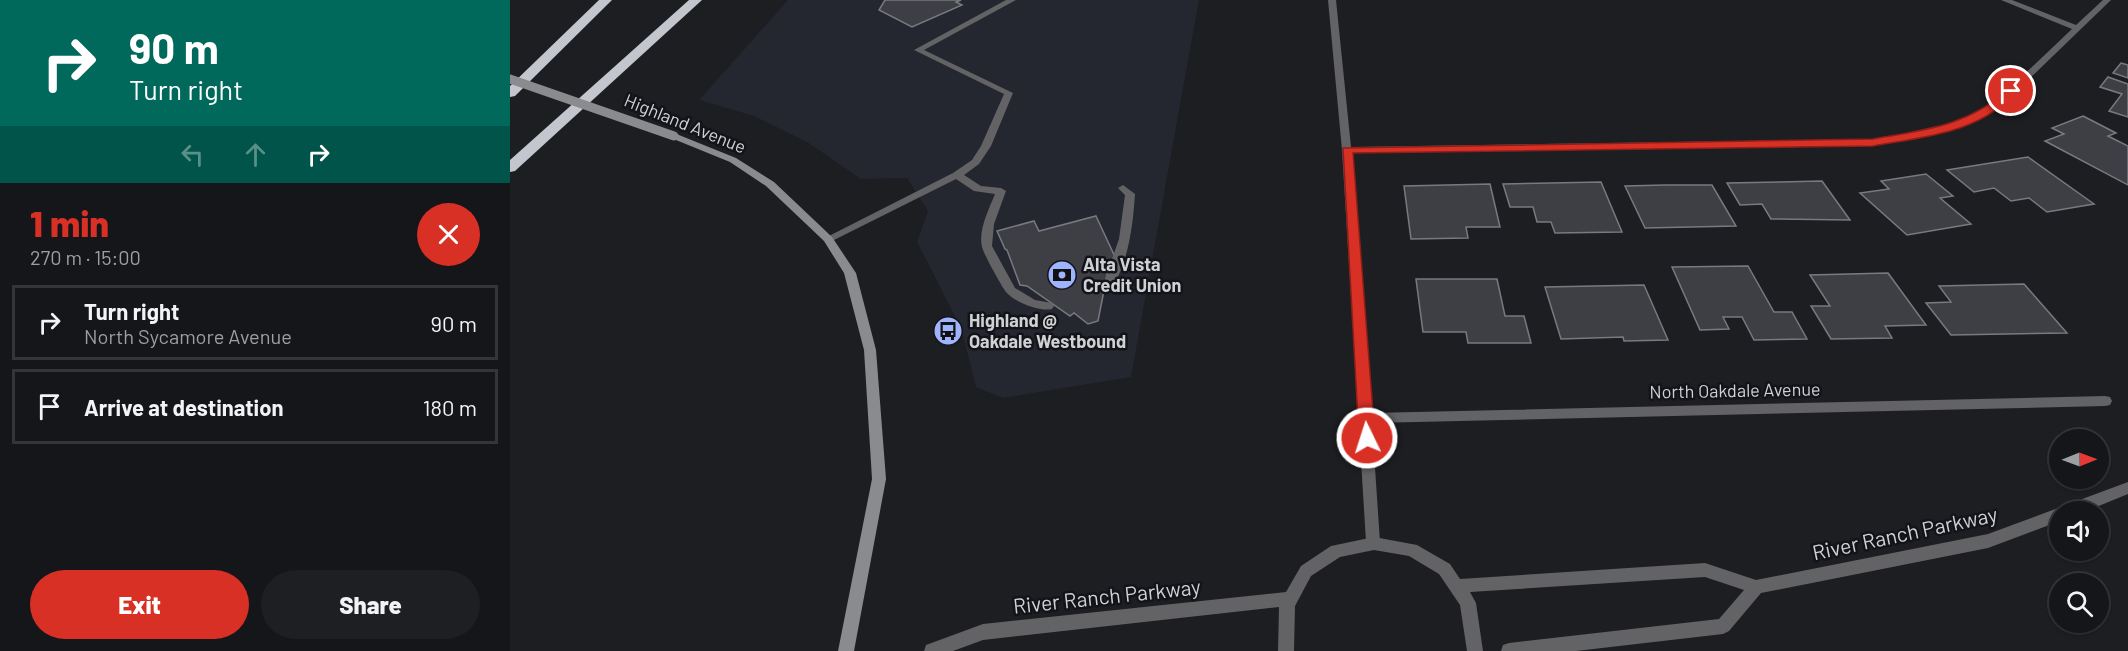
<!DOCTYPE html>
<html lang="en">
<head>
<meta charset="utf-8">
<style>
	:root { --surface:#15161a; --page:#1e1f23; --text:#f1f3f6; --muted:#9d9fa2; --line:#343539; --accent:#d93025 }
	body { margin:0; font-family:Barlow,sans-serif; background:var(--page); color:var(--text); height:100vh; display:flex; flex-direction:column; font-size:22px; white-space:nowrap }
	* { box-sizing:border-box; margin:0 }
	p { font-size:20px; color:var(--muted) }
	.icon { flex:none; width:33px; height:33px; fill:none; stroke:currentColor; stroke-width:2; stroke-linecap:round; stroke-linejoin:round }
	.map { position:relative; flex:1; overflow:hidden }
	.sheet { display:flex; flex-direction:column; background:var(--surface); width:510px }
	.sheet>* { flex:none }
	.banner { background:#00695c; color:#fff; overflow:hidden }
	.needle { width:39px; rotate:89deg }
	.fabs { position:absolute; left:1539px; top:429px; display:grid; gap:12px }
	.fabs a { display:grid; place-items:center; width:60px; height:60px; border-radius:50%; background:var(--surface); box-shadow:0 2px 4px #0004,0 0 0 2px var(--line); font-size:30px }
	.pin { position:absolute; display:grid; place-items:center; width:51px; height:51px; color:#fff; margin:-26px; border:3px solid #fff; border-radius:50%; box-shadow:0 2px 6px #0007 }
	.me { position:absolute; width:66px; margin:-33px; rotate:356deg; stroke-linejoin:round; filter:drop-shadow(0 0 4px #0008) }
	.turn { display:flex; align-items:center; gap:21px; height:126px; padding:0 30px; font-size:27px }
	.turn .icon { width:78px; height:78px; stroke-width:2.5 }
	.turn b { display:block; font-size:42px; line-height:51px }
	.lanes { display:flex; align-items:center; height:57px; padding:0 30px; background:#0003; justify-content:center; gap:30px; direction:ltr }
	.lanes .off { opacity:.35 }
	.round { display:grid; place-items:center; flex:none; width:63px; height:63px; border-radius:32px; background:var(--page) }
	.head { display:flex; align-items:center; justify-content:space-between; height:102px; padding:0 30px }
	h1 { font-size:36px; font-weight:800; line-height:45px; color:var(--accent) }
	.action { display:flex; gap:12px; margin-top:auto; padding:12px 30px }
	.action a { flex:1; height:69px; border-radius:36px; background:var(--accent); color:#fff; font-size:24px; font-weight:800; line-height:69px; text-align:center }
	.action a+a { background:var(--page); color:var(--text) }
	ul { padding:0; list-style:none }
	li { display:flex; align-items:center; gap:18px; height:75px; margin:0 12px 9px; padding:0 18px; border:3px solid var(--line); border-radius:0px }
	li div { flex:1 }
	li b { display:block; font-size:22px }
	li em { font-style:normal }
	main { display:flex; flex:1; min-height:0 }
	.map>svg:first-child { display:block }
	.built { fill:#242630 }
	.building { fill:#3d3f44; stroke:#787a80; stroke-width:1.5 }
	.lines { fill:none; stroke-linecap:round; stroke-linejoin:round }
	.service { fill:#636366; fill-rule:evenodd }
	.minor { fill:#636366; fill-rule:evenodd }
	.tertiary { fill:#636366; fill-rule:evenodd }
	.secondary { fill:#8a8b8f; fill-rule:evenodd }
	.motorway { fill:#c4c6cd; fill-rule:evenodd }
	.secondary-bridge { stroke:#8a8b8f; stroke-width:9 }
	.route { fill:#d93025; stroke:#8d1f18; stroke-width:1.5 }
	.labels { text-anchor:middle; stroke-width:5; stroke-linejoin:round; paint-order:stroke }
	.street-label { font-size:18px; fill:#d0d1d4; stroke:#131419 }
	.poi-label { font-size:18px; font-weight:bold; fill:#d0d1d4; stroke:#131419; text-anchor:start }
	.near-street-label { font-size:21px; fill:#d0d1d4; stroke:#131419 }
</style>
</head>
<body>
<main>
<section class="sheet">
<div class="banner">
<div class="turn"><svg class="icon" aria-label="right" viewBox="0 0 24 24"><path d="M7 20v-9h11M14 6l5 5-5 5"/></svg><div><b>90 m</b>Turn right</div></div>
<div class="lanes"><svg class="icon off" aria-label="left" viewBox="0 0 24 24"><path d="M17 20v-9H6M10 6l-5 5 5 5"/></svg><svg class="icon off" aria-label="ahead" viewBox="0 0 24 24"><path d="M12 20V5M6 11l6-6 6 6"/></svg><svg class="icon" aria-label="right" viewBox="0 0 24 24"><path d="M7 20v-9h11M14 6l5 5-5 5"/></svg></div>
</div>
<div class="head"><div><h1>1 min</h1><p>270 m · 15:00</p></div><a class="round" style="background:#d93025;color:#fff"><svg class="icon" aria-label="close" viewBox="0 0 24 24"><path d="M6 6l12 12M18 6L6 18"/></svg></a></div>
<ul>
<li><svg class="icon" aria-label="right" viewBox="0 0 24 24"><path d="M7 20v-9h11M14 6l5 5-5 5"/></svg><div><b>Turn right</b><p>North Sycamore Avenue</p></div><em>90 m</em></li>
<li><svg class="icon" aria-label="arrive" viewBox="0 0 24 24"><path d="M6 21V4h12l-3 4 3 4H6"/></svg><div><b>Arrive at destination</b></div><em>180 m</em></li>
</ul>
<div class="action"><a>Exit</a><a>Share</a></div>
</section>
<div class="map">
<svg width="1618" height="651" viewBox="0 0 1618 651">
	<rect width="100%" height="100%" fill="#1c1e22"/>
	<!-- built -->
	<polygon class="built" points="278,0 689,0 621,377 493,398 466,387 451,328 407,242 418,211 397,178 351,179 297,142 244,116 189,100"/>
	<!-- building -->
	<g class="building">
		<polygon points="375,0 451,0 446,2 452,5 402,27 369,10"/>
		<polygon points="1611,63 1618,65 1618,78 1603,73"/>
		<polygon points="1598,77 1618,84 1618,117 1599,111 1612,94 1590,87"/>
		<polygon points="1573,116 1606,133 1598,136 1618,146 1618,185 1535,141 1554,134 1542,128"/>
		<polygon points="1518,157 1584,204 1537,212 1519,198 1501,201 1484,188 1464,192 1437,170"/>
		<polygon points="1416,174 1443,196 1430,198 1461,224 1397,235 1350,193 1379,189 1371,181"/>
		<polygon points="1312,181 1340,220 1261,219 1252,204 1230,205 1217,183"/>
		<polygon points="1091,182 1112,232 1045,233 1041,222 1027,222 1023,207 1000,207 993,184"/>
		<polygon points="980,184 990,227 956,227 958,238 901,239 894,186"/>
		<polygon points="1155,185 1202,185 1226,226 1135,228 1115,186"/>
		<polygon points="586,216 606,259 599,265 588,321 578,324 564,313 560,316 517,286 510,285 497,250 495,249 487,231 524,221 529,231"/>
		<polygon points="1238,266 1264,312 1282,312 1297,339 1244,340 1232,317 1213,317 1219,329 1190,330 1162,267"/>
		<polygon points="1378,273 1416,325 1375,326 1382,338 1321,339 1301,306 1320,306 1300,275"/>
		<polygon points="906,279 987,279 995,316 1014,316 1021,343 958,343 956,332 913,332"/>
		<polygon points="1514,284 1557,333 1441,335 1416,303 1441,302 1429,286"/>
		<polygon points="1134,285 1158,340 1114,341 1113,337 1051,339 1035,287"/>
	</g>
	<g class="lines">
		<!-- service -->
		<g class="service">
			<path d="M496 0H506L414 50 503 93 481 146 469 164 454 175 471 186 491 188 496 191 484 224 482 246 505 288 525 300 542 303 544 306 542 309C530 312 504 302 496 292 491 285 474 255 472 247 468 230 479 209 485 194L464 191 446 179 322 241 318 242 313 239 443 173 462 160 471 146 494 94 404 50Z"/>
			<path d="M613 185 625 194C623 225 619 257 604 285L600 286 594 282 609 239 615 195 608 188Z"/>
		</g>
		<!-- minor -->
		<polygon class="minor" points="818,0 826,0 841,147 1363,139 1437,127 1482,105 1562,29 1491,0 1502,0 1566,25 1593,0 1601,0 1488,109 1442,131 1363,145 842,153 861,413 1595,396 1600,397 1602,401 1600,405 1595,406 862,423 870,542 868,547 863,549 858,547 856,542 832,150"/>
		<!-- tertiary -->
		<polygon class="tertiary" points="1618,482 1618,494 1574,512 1550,512 1550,521 1478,548 1251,593 1219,631 1213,634 1066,651 991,651 993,645 999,643 1209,619 1234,590 1195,577 960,592 966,603 973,651 957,651 950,605 929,574 899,556 864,550 830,557 801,576 785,606 784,651 768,651 769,607 473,640 443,651 414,651 416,645 473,624 776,592 791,566 821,546 864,537 907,545 940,564 950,579 1195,563 1246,580 1478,534"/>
		<!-- secondary -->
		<polygon class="secondary" points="164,133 226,158 264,182 322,237 346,273 366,350 376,479 344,651 328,651 362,479 354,350 334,273 314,241 256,186 220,162 161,138 161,134"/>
		<!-- motorway -->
		<g class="motorway">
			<polygon points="89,0 102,0 5,96 0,97 0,86"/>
			<polygon points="179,0 192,0 5,171 0,172 0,160"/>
		</g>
		<!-- secondary-bridge -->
		<polyline class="secondary-bridge" points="0,79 164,136"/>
	</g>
	<!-- route -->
	<path class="route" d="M1498 89 1506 91C1472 133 1413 137 1363 146L843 153 865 438 862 443H852L849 438 833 148 1363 139C1414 130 1459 126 1498 89Z"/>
	<!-- icons -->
	<defs>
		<g id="bank-disc" transform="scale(1.5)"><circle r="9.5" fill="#9eb4fd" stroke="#131419"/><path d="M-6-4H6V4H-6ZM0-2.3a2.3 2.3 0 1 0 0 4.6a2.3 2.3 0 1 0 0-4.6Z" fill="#111"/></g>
		<g id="bus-disc" transform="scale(1.5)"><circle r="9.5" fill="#9eb4fd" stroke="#131419"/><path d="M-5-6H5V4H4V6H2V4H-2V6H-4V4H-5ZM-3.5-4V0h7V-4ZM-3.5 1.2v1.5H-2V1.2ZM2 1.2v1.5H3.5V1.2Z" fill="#111"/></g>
	</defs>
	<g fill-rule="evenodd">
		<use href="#bank-disc" x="552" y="275"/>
		<use href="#bus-disc" x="438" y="331"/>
	</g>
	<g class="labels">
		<!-- street labels -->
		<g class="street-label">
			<text transform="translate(175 124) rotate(22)" y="6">Highland Avenue</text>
			<text transform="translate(1225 391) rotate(-1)" y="6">North Oakdale Avenue</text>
		</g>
		<!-- poi labels -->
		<g class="poi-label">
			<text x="573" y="271">Alta Vista<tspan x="573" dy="21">Credit Union</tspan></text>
			<text x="459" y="327">Highland @<tspan x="459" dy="21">Oakdale Westbound</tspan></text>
		</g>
		<!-- near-street labels -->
		<g class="near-street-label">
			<text transform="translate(1395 534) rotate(-12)" y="7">River Ranch Parkway</text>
			<text transform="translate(597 597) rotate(-6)" y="7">River Ranch Parkway</text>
		</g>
	</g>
</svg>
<div class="fabs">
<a><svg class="needle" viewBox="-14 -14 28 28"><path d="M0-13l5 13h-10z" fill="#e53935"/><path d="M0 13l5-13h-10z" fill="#9d9fa2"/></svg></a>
<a><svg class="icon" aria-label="sound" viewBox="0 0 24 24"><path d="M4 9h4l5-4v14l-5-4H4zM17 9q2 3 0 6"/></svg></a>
<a><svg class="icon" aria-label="search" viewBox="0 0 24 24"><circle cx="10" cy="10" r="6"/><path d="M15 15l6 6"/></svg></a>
</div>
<div class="pin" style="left:1501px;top:91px;background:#d93025"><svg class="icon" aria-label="arrive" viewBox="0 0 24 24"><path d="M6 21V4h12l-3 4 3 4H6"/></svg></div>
<svg class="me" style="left:857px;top:438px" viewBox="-20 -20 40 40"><circle r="17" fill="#d93025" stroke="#fff" stroke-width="3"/><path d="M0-11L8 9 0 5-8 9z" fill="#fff"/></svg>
</div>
</main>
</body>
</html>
